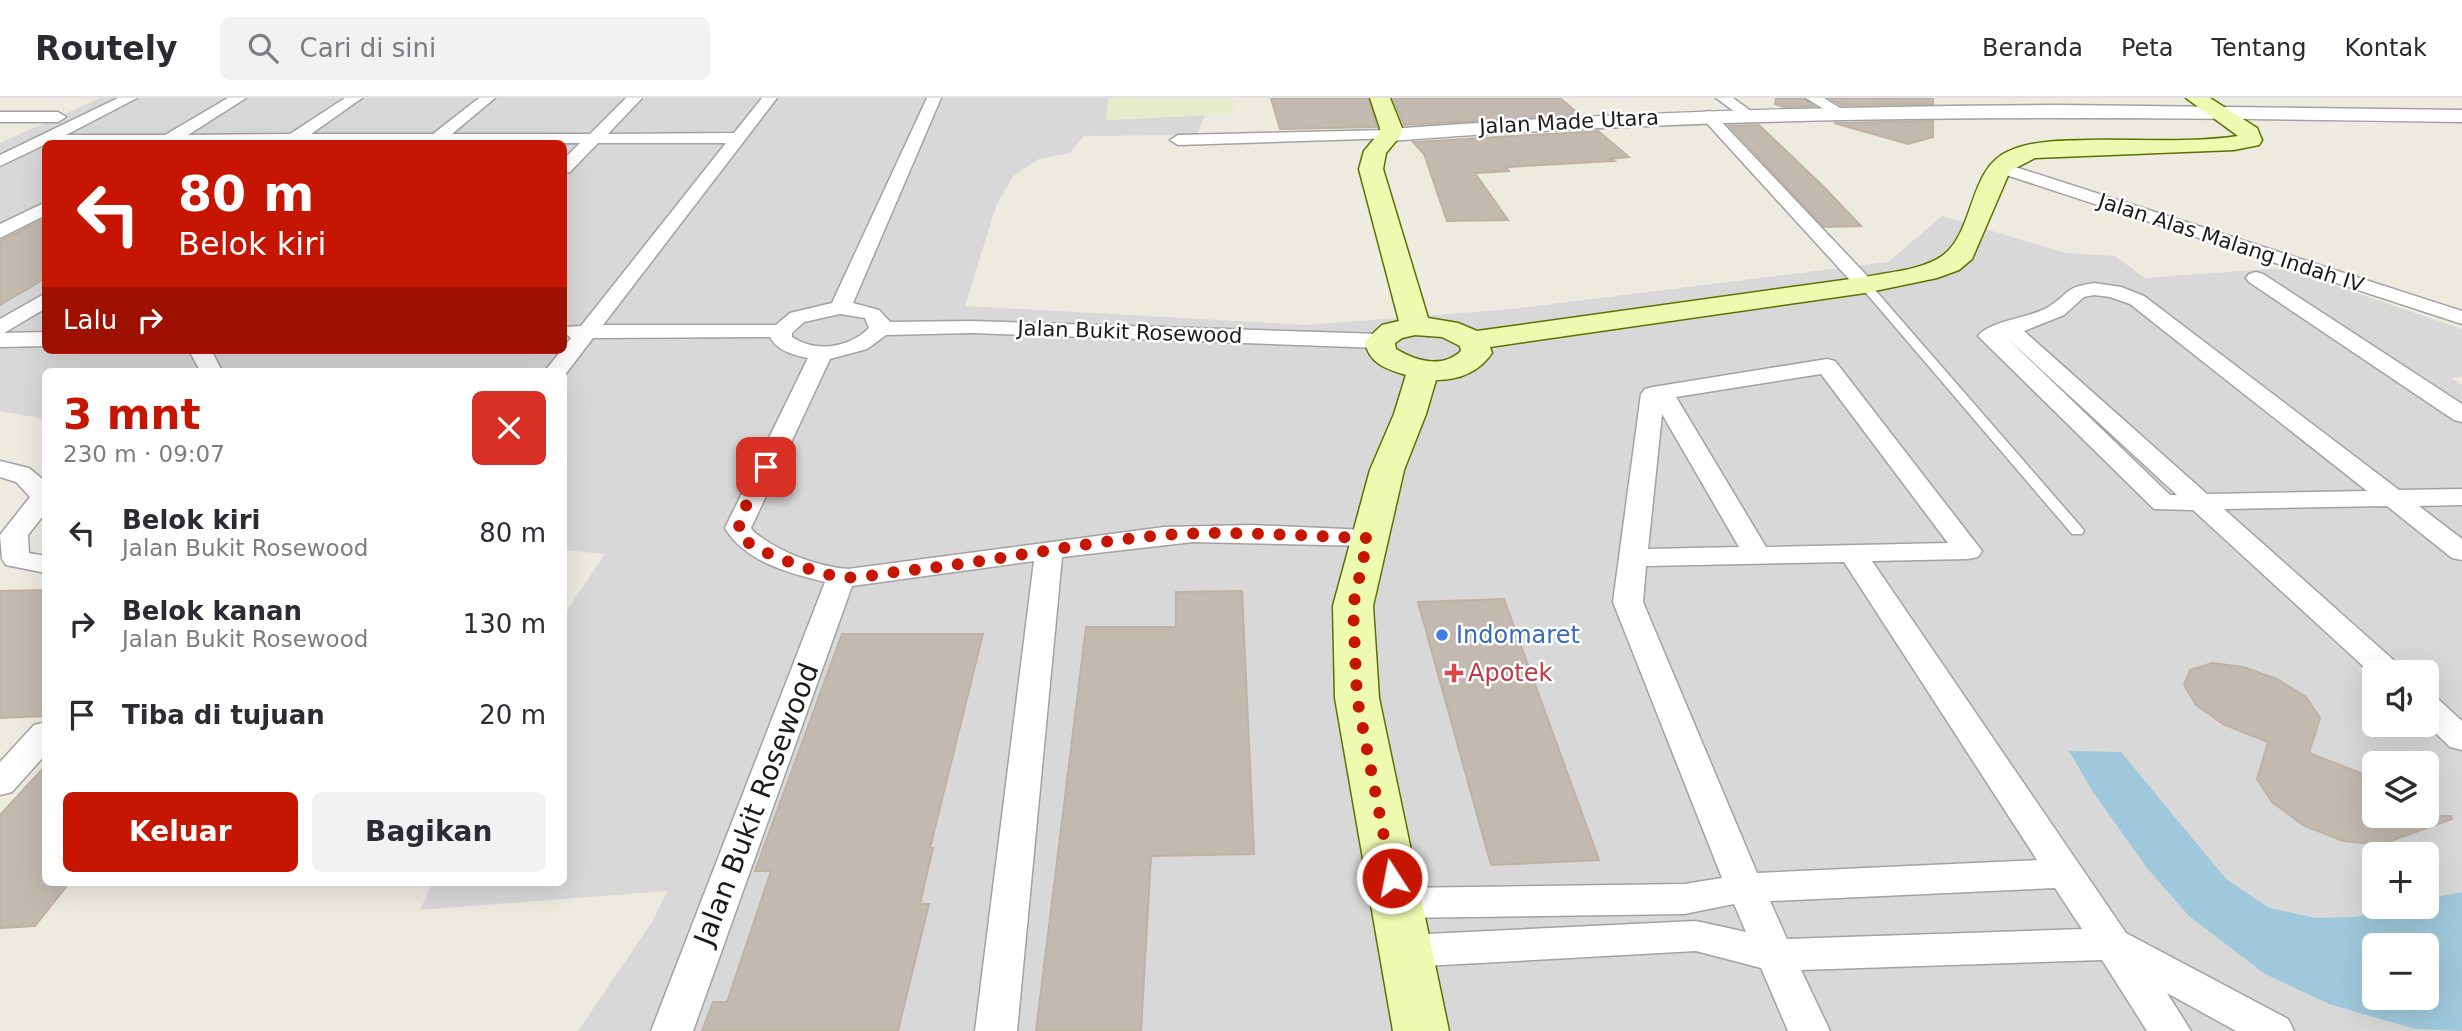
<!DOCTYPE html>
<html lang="id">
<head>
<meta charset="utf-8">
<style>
	:root { --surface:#fff; --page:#f2f2f3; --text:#2b2b33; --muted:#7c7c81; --line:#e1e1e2; --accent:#c61500 }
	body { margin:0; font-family:"DejaVu Sans",sans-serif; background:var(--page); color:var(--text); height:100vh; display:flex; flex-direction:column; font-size:26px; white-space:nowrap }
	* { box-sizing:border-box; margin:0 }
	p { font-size:23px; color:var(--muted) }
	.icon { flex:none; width:38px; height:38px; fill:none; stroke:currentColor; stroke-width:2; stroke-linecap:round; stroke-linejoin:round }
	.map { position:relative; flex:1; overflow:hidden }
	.sheet { position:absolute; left:42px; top:270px; width:525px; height:518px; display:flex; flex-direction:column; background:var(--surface); border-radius:10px; box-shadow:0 7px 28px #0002 }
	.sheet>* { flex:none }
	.banner { position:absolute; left:42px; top:42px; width:525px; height:214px; border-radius:10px; box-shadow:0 7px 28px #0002; background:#c61500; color:#fff; overflow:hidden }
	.buttons { position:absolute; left:2362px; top:562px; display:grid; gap:14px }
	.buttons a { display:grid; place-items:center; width:77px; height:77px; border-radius:10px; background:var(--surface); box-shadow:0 7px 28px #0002; font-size:35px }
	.pin { position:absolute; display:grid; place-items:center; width:60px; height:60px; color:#fff; margin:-30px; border-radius:14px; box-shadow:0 4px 10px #0006 }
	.me { position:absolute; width:77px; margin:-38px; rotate:349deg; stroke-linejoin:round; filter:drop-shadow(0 0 5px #0008) }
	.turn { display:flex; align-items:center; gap:24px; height:147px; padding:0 21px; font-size:32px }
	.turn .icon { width:91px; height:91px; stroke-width:2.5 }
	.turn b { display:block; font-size:49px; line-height:60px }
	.then { display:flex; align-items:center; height:66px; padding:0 21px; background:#0003; gap:14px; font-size:26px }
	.round { display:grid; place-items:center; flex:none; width:74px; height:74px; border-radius:10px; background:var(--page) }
	.headline { display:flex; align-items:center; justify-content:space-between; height:119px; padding:0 21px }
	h1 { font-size:42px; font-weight:700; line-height:52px; color:var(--accent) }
	.action { display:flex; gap:14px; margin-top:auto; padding:14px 21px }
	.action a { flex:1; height:80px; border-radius:10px; background:var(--accent); color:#fff; font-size:28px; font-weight:700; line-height:80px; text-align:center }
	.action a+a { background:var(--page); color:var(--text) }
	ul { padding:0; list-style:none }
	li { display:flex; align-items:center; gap:21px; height:91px; padding:0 21px }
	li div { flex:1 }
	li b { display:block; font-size:26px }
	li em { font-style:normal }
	header { display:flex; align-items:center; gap:42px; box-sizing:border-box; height:98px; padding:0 35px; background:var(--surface); border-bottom:2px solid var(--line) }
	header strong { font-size:33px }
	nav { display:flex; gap:38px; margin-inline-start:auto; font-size:24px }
	.search { width:490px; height:63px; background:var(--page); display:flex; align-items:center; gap:18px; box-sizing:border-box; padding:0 24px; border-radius:10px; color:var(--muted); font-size:26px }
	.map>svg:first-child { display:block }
	.residential { fill:#d9d8d8; fill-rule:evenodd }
	.farmland { fill:#e7edca }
	.water { fill:#9fc8dc; fill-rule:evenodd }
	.building { fill:#c2b9b0; stroke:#bfb2a3; stroke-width:2 }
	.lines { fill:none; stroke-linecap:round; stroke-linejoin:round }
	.service-casing { stroke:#a2a2a2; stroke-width:3 }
	.minor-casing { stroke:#a2a2a2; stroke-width:3 }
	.tertiary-casing { stroke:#a2a2a2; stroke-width:3 }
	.secondary-casing { stroke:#5a7202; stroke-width:3 }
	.service { fill:#fff; fill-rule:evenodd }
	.minor { fill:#fff; fill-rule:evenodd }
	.tertiary { fill:#fff; fill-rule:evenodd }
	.secondary { fill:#effab1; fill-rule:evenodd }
	.route { stroke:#c61500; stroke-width:12; stroke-dasharray:0 21.6 }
	.shop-dot { fill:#3f7fe0; stroke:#fff; stroke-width:2.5 }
	.health-dot { fill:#e0444e; stroke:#fff; stroke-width:2.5 }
	.labels { text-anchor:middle; stroke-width:5; stroke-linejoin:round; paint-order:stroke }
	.far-street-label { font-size:21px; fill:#1b1b1b; stroke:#fff }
	.shop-label { font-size:24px; fill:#366cbe; stroke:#fff; text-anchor:start }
	.health-label { font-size:24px; fill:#be3a42; stroke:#fff; text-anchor:start }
	.near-street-label { font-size:28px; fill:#1b1b1b; stroke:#fff }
</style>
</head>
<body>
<header>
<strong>Routely</strong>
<div class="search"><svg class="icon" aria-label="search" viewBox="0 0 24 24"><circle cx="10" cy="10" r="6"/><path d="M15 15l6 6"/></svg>Cari di sini</div>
<nav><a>Beranda</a><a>Peta</a><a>Tentang</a><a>Kontak</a></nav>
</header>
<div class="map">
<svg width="2462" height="933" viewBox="0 0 2462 933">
	<rect width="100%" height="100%" fill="#edeae0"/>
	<!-- residential -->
	<path class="residential" d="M100 0H1109L1106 22 1205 17 1197 37 1084 38 1070 55 1039 61 1013 78 996 108 965 208 1306 227 1512 211 1888 164 1942 118 2066 155 2115 158 2145 180 2284 170 2462 231V279L2452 280 2462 287V933H578L652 824 667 793 420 812 433 784H564V517L605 456 564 452V273H46L45 321 0 313V45ZM46 46H564V252H46ZM2375 574H2427V626H2375ZM2375 665H2427V718H2375ZM2375 756H2427V808H2375ZM2375 847H2427V900H2375Z"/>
	<!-- farmland -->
	<polygon class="farmland" points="1109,0 1233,0 1234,16 1106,22"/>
	<!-- water -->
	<path class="water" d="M2069 653 2121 654 2226 781 2269 810 2316 820 2356 819 2399 809 2427 808V801L2462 794V933L2415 931 2329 906 2265 876 2189 818 2147 770 2093 694ZM2375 847H2427V900H2375Z"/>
	<!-- building -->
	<g class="building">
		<polygon points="1271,0 1368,0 1377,29 1280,31"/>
		<polygon points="1393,0 1560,0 1580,17 1404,27"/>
		<polygon points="1776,0 1804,0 1814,8 1784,9 1775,6"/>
		<polygon points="1829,0 1933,0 1933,6 1841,7"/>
		<polygon points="1933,23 1933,39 1908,46 1834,25"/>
		<polygon points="1759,27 1824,89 1861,128 1824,129 1729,28"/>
		<polygon points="1598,33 1629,59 1610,61 1614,63 1506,69 1509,73 1475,75 1508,122 1447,123 1424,56 1413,44"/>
		<polygon points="46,120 46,180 0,207 0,143"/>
		<polygon points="46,492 46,618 0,620 0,493"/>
		<polygon points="1242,493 1254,756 1151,758 1141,933 1036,933 1086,529 1176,529 1176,494"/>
		<polygon points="1504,501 1599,762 1491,767 1418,504"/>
		<polygon points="842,536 983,536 930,750 933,750 920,806 929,806 898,933 702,933 713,904 727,904 771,773 755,773"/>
		<polygon points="2212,565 2243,569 2277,581 2306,599 2320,620 2309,655 2358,674 2375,685 2375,718 2451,718 2452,721 2380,747 2343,743 2303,727 2272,704 2257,681 2268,644 2223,626 2196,607 2184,587 2190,572"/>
		<polygon points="46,667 46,784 70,784 35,828 0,830 0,717"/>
	</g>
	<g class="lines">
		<!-- service casing -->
		<g class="service-casing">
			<polygon id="service" points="1865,184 1869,185 2082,430 2084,433 2082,436 2072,436 1861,189 1861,185"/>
		</g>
		<!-- minor casing -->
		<g class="minor-casing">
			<g id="minor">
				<path d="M118 0H137L66 37H165L228 0H246L188 37 290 36 345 0H362L311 36H433L479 0H495L452 36H590L626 0H642L608 36 734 35 762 0H777L603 227H776L790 215 832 205 927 0H941L853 205 879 212 890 224 972 223 1380 236 1388 238 1391 243 1388 248 1380 250 972 235 886 237 867 251 830 261 751 430 754 434C779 454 815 468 848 471L1164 429 1251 427 1368 432 1378 434 1382 440 1378 446 1368 448 1193 444 1062 459 1017 933H975L1034 463 852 488 693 933H651L825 484C789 475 745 464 725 430L808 260C794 257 777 253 770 239L593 240 564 278V273H545L571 240 564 234 566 229 581 228 726 45H598L570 74 564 75V61L580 45 46 46 0 68V57ZM840 216 865 220 869 230C849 250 816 255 792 239V235L804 224Z"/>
				<polygon points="1716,0 1733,0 1755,16 1752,19 1742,19"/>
				<polygon points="1806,0 1824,0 1845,13 1842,16 1832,16"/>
				<polygon points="1708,13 1713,15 1872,183 1875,187 1872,191 1858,191 1703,21 1700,18 1703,15"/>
				<polygon points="0,14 58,14 66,19 58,24 0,24"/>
				<polygon points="1390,32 1398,37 1396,40 1178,47 1170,42 1178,37"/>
				<polygon points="2000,64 2462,213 2462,226 1994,73 1992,69"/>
				<polygon points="46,104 46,117 0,140 0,126"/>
				<polygon points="2256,174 2263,176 2462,306 2462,324 2454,322 2249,184 2246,180 2249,176"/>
				<path d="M2094 185 2121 189 2144 198 2399 392 2462 391V407L2419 408 2462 441V462L2452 460 2387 408 2224 411 2399 567 2404 574H2375V579L2193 412 2154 411 1978 238C1990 222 2033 220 2050 208 2072 193 2064 190 2094 185ZM2094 197 2110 199 2130 206 2367 393 2207 396 2024 233 2064 217 2084 199ZM2006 239 2177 397H2170Z"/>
				<polygon points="46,195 46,210 4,235 46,234 46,248 0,249 0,221"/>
				<polygon points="189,252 211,252 222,273 200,273"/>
				<path d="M1827 261 1835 263 1982 453 1978 459 1968 461 1872 463 2126 835 2288 921 2294 933H2236L2167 895 2191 933H2147L2102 862 1801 872 1830 933H1788L1761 870 1696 853 1406 869 1392 864 1387 853 1392 842 1406 837 1696 823 1746 834 1734 806 1684 816 1397 820 1384 815 1378 805 1384 795 1397 790 1684 786 1722 780 1613 504 1641 296 1645 291 1653 289ZM1821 276 1948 445 1766 449 1676 299ZM1662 316 1739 449 1648 451ZM1844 464 2037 762 1757 775 1643 504 1646 468ZM2055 790 2082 831 1787 841 1770 803Z"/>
				<polygon points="0,363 29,370 46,384 46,414 28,437 29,455 46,458 46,475 6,467 2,461 0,437 30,399 16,384 0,379"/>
				<polygon points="2427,598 2438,601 2462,623 2462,652 2450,649 2426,626"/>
				<polygon points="46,624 46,656 12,694 0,697 0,664 34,627"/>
			</g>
		</g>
		<!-- tertiary casing -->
		<g class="tertiary-casing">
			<path id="tertiary" d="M2060 7 2462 12V24C2103 18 1748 15 1390 43L1383 41 1380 37 1383 33 1390 31C1613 14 1836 8 2060 7Z"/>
		</g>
		<!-- secondary casing -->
		<g class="secondary-casing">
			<path id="secondary" d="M1370 0H1390L1402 30 1401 37 1386 55 1383 71 1428 220 1458 225 1477 233 1865 179C1889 174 1922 172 1942 158 1975 135 1968 70 2009 53 2033 42 2063 43 2088 42 2137 41 2190 45 2238 38L2186 0H2210L2257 30 2262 42 2259 47 2234 52 2035 60 2010 73 1972 161 1959 172 1937 180 1865 195 1490 249 1492 255C1479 274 1459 282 1436 282L1426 316 1404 372 1373 508 1379 600 1449 933H1393L1335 600 1333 508 1370 372 1394 316 1406 277C1386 271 1368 265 1365 243L1382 227 1399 223 1359 71 1364 53 1379 35 1380 30ZM1415 237 1442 239 1460 248 1461 253C1442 271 1416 263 1396 251L1395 245 1402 240Z"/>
		</g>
		<!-- service -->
		<use href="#service" class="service"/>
		<!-- minor -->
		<use href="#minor" class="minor"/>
		<!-- tertiary -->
		<use href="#tertiary" class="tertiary"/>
		<!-- secondary -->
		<use href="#secondary" class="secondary"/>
	</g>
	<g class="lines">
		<!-- route -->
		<path class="route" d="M766 369C760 380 733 426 740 437 750 453 822 477 841 479 861 481 885 475 904 473 982 465 1058 449 1135 440 1212 430 1292 438 1368 440L1353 508 1357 600 1392 780"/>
	</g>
	<!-- markers -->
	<circle class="shop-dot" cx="1442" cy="537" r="7"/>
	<path class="health-dot" d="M1450.5 564.5h7v7h7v7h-7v7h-7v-7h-7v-7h7z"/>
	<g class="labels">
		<!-- far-street labels -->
		<g class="far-street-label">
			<text transform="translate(1569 24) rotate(-3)" y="7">Jalan Made Utara</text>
			<text transform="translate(2231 145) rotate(18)" y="7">Jalan Alas Malang Indah IV</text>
			<text transform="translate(1130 234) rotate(2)" y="7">Jalan Bukit Rosewood</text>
		</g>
		<!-- shop labels -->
		<g class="shop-label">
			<text x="1456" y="545">Indomaret</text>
		</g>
		<!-- health labels -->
		<g class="health-label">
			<text x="1468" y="583">Apotek</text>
		</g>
		<!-- near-street labels -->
		<g class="near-street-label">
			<text transform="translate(756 706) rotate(-69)" y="10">Jalan Bukit Rosewood</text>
		</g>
	</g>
</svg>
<div class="buttons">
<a><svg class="icon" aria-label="sound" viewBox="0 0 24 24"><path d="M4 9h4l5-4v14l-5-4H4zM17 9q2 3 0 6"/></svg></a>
<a><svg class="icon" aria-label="layers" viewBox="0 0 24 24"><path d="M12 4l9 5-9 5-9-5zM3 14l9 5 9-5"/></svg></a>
<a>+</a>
<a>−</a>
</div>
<div class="pin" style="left:766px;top:369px;background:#d93025"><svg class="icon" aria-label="arrive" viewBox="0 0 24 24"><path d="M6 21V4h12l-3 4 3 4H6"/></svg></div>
<svg class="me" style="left:1392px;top:780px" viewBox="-20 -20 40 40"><circle r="17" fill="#c61500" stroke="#fff" stroke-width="3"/><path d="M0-11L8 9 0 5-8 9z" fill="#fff"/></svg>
<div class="banner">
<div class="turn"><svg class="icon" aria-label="left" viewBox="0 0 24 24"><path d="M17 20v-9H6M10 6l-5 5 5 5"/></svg><div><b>80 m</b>Belok kiri</div></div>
<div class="then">Lalu<svg class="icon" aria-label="right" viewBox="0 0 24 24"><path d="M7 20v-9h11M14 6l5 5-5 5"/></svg></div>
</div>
<section class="sheet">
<div class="headline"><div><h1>3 mnt</h1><p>230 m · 09:07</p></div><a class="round" style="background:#d93025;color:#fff"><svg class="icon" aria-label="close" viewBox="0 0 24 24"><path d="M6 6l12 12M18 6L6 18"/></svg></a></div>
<ul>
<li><svg class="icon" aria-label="left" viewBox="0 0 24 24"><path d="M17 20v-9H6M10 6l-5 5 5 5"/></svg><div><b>Belok kiri</b><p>Jalan Bukit Rosewood</p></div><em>80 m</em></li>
<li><svg class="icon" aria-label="right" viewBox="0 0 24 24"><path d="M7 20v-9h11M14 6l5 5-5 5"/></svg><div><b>Belok kanan</b><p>Jalan Bukit Rosewood</p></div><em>130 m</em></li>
<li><svg class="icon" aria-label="arrive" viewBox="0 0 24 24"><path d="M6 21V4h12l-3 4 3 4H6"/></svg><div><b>Tiba di tujuan</b></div><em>20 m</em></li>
</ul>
<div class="action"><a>Keluar</a><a>Bagikan</a></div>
</section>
</div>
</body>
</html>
